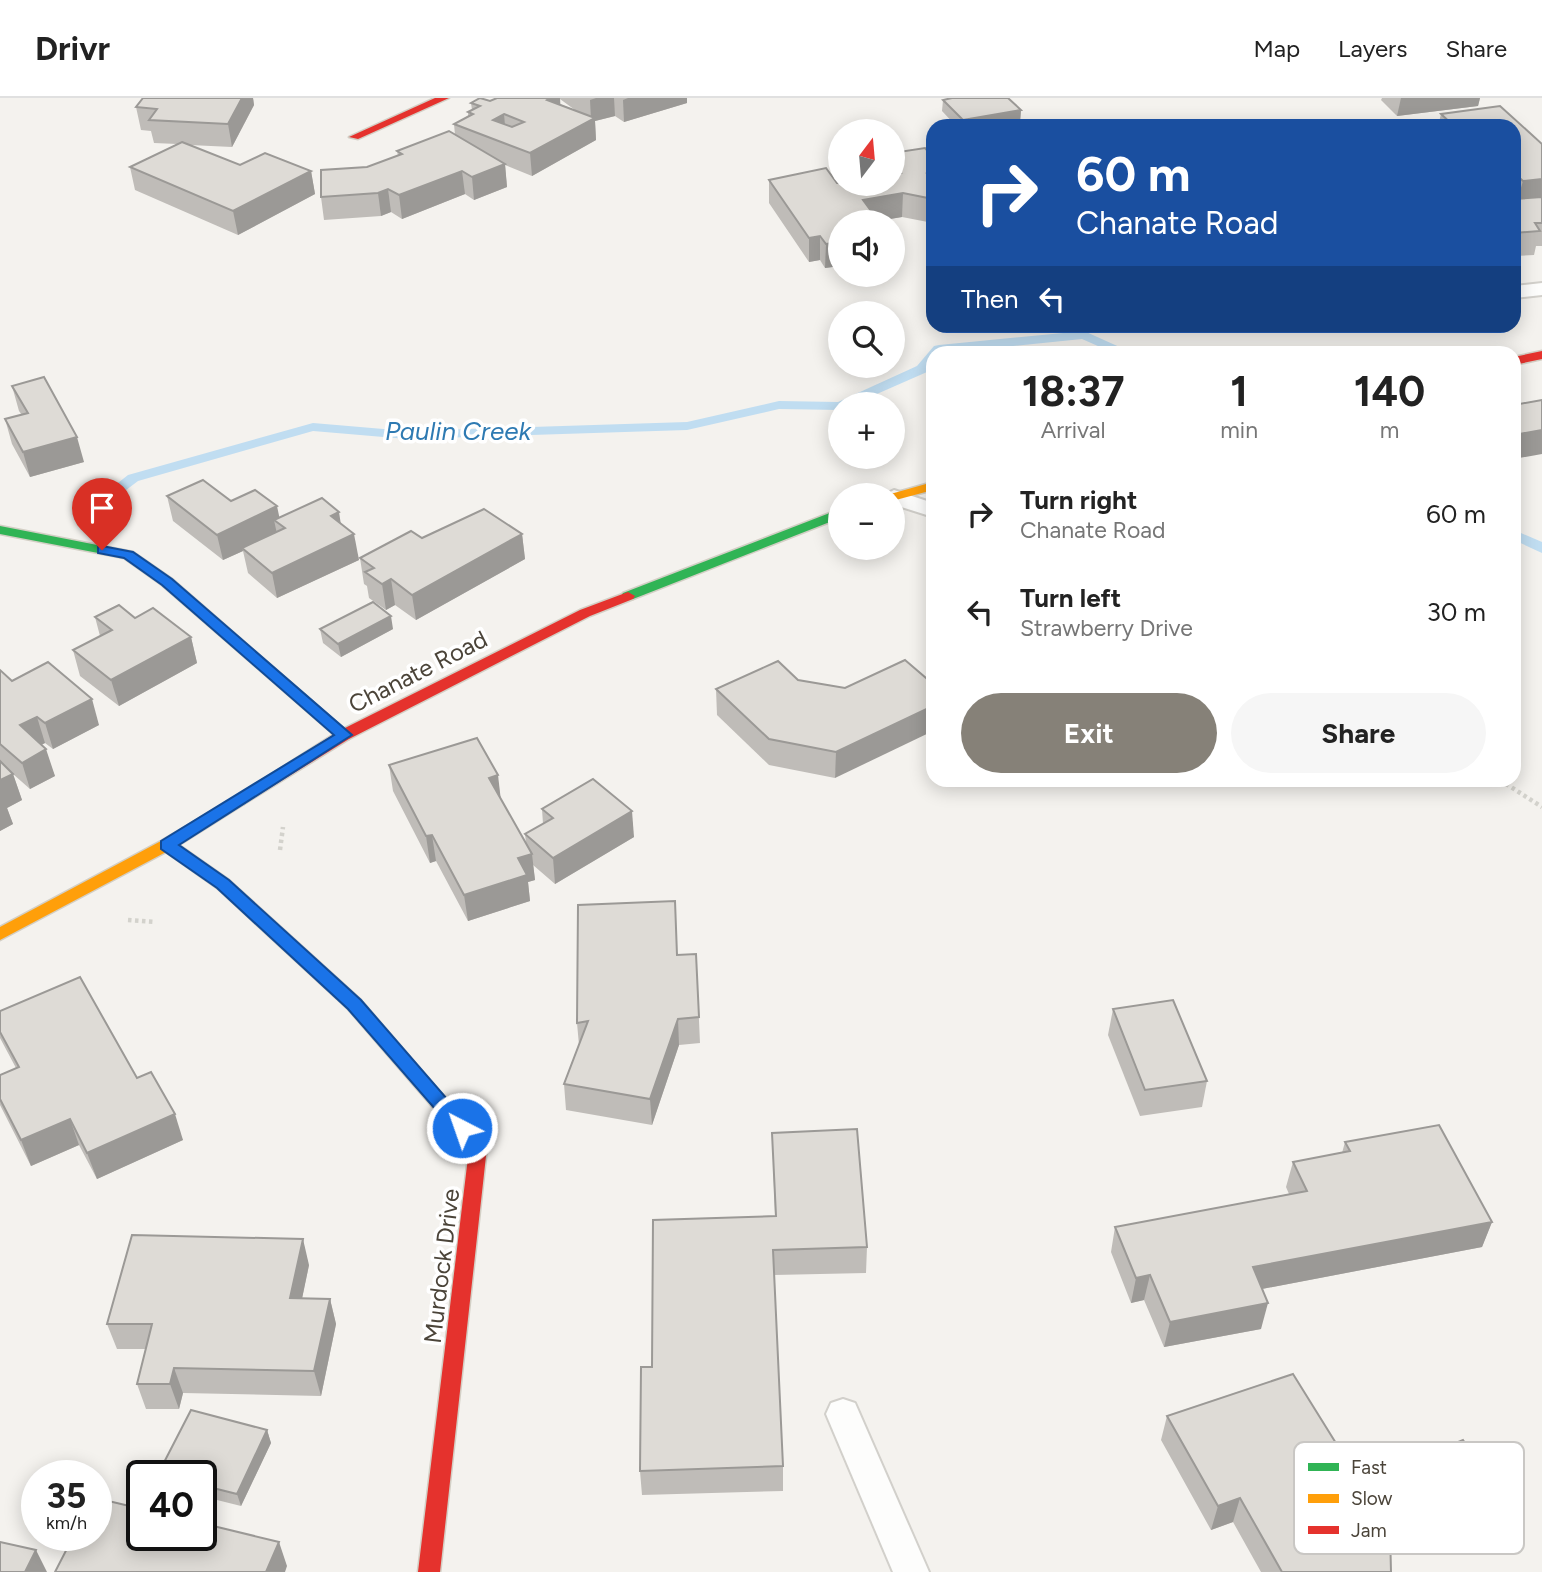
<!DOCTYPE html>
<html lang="en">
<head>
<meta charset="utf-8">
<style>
	:root { --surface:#fff; --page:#f6f6f6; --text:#222; --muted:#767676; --line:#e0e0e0; --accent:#868178 }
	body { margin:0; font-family:Figtree,sans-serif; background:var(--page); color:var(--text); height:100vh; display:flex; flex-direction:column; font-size:26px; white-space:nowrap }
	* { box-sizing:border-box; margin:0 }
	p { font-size:23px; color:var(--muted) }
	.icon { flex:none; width:38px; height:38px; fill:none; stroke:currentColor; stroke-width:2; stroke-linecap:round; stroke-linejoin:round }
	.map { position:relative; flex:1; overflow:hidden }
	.panel { position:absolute; left:926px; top:248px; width:595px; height:441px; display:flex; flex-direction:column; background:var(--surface); border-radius:21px; box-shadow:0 4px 18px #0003 }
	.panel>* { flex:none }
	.guide { position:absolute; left:926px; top:21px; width:595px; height:214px; border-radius:21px; box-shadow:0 4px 18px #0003; background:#1a4fa0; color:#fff; overflow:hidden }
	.needle { width:46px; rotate:16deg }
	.controls { position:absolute; left:828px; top:21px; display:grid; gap:14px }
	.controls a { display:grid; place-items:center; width:77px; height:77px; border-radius:50%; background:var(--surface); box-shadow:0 4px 18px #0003; font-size:35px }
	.speed { position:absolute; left:21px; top:1362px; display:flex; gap:14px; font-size:35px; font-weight:700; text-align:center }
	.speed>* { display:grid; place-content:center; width:91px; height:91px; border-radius:50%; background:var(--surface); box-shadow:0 4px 18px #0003; line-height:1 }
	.speed small { font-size:18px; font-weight:400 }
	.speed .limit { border:4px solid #111; border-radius:10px; background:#fff; color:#111 }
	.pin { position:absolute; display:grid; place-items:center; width:60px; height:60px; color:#fff; margin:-72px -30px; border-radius:50% 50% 50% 0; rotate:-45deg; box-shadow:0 0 7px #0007 }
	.pin .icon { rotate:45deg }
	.me { position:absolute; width:77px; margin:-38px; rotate:319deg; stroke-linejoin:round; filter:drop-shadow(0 0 5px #0008) }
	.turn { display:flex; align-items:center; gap:24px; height:147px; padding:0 35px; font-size:32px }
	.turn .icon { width:91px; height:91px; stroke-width:2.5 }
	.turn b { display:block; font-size:49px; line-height:60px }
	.then { display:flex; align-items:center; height:66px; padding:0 35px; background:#0003; gap:14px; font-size:26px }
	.eta { display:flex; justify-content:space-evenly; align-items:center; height:119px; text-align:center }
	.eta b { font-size:42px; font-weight:700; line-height:49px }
	.cta { display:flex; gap:14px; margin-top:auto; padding:14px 35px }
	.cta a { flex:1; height:80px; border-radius:42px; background:var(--accent); color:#fff; font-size:28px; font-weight:700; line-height:80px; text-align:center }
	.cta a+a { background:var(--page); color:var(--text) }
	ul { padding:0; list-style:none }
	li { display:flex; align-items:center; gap:21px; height:98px; padding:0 35px }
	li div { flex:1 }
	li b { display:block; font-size:26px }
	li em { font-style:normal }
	header { display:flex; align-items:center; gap:42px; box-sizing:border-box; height:98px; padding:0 35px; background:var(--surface); border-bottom:2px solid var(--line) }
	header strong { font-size:33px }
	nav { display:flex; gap:38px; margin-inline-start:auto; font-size:24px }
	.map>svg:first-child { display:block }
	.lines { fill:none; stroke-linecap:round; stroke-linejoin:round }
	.stream { fill:#c0ddf1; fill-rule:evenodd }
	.lane-casing { stroke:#d2d0cb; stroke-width:4 }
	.fast-casing { stroke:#d3cfc5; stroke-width:3 }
	.slow-casing { stroke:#d3cfc5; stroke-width:3 }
	.jam-casing { stroke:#d3cfc5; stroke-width:3 }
	.path { stroke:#d3d2cc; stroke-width:4.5; stroke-dasharray:3.5 3.5; stroke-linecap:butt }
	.lane { fill:#fdfdfc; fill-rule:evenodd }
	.fast { fill:#30b455; fill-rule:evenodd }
	.slow { fill:#ff9f0a; fill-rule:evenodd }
	.jam { fill:#e5322d; fill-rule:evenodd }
	.wall { fill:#bfbcb8; fill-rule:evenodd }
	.shaded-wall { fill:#9b9996 }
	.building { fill:#dedbd6; stroke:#9b9996; stroke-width:2; fill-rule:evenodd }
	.route { fill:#1a73e8; stroke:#114b97; stroke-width:2 }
	.labels { text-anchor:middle; stroke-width:7; stroke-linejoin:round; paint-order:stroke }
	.street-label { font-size:24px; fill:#4b4439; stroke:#fff }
	.water-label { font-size:26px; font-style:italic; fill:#2e7ab2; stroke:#fff }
	.key { fill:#fff; stroke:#c9c7c4; stroke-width:2 }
	.key-label { font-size:19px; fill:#4b4439 }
</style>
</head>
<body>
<header>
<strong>Drivr</strong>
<nav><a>Map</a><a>Layers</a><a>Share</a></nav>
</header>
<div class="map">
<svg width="1542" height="1474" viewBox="0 0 1542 1474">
	<rect width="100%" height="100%" fill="#f4f2ee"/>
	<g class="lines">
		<!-- stream -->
		<g class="stream">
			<polygon points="1084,233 1135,256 1116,256 1082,241 933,256 933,267 927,274 854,306 840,306 840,312 779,311 687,332 407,341 313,333 138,383 97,414 87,414 85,411 128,377 313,325 407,333 687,324 779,303 838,304 917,268 934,248 939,247"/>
			<polygon points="1514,432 1542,444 1542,455 1514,442"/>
		</g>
		<!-- lane casing -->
		<g class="lane-casing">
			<g id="lane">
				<polygon points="1542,185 1542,197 1514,200 1514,188"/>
				<polygon points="894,392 933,405 933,419 892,406 892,397 884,397"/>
				<polygon points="843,1301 855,1305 929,1474 893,1474 826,1316 831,1305"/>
			</g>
		</g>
		<!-- fast casing -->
		<g class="fast-casing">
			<g id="fast">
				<polygon points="840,411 840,420 633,501 623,501 621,498 623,495"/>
				<polygon points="0,428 133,454 172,481 351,637 349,641 339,641 162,487 124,460 0,436"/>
			</g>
		</g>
		<!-- slow casing -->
		<g class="slow-casing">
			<g id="slow">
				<polygon points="933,384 933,392 892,403 892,397 887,397"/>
				<polygon points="239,697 247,702 244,706 179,747 229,782 360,901 474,1033 477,1038 474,1043 468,1045 462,1043 348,911 217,790 166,754 0,842 0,829 161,743"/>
			</g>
		</g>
		<!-- jam casing -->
		<g class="jam-casing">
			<g id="jam">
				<polygon points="435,0 449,0 358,41 349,39"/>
				<polygon points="1542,253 1542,261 1514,267 1514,259"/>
				<polygon points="628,494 635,498 633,501 590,518 349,641 244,706 234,706 231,702 339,633 580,512"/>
				<polygon points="468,1031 474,1033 487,1049 440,1474 418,1474 469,1051 459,1038 462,1033"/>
			</g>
		</g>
		<!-- path -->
		<g class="path">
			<polyline points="1500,682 1542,709"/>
			<polyline points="280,752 283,729"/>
			<polyline points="128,822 155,824"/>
		</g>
		<!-- lane -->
		<use href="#lane" class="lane"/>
		<!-- fast -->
		<use href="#fast" class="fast"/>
		<!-- slow -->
		<use href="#slow" class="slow"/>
		<!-- jam -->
		<use href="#jam" class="jam"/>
	</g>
	<!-- wall -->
	<g class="wall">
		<polygon points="143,0 253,0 254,7 232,49 190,47 240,67 311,73 315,96 238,137 135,92 130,69 177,46 154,45 151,33 141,32 136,9"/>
		<path d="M497 0H687V5L624 24 615 18 595 23 596 42 532 78 505 67 507 89 474 102 465 96 402 121 391 114 381 118 324 122 321 99 367 69 398 58 397 53 455 37 454 26 468 18V14L472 12 471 5 490 3ZM560 1 575 12 560 6Z"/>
		<polygon points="1382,0 1480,0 1478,8 1397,18 1381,2"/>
		<polygon points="943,2 1021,12 1020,24 997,28 956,28 942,13"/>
		<polygon points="1500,8 1542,46 1542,148 1536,148 1534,157 1514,158 1514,28 1438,28 1441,16"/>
		<polygon points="892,55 933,60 933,125 902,119 877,123 840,124 840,168 825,170 820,162 809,164 769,105 769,82 837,85 892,86"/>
		<polygon points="12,288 84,364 30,379 12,346 5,321 22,317 19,313"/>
		<polygon points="167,398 231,403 279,420 340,425 359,462 277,500 248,475 243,453 223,462 173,423"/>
		<polygon points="522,436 525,461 416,522 395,507 386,512 369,500 367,488 364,486 360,460 422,440"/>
		<polygon points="95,519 135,520 191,539 197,565 119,608 80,578 73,552 100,538"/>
		<polygon points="320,531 393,531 341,559 323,545"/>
		<polygon points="0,572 12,583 99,627 53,651 45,645 41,647 55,678 30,691 13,676 22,702 7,710 13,726 0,733"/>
		<polygon points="798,582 845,590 835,680 769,667 717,617 716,591"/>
		<polygon points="389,667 501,702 526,745 525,736 543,726 542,711 634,739 555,786 533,767 535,782 528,784 530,803 468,823 436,763 430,765 393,693"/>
		<polygon points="696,856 700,945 679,947 652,1027 566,1012 564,986 579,947 577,925 677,857"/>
		<polygon points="1113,911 1207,983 1202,1009 1140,1018 1108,937"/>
		<polygon points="0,913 137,980 183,1042 97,1081 79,1047 31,1068 0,1007 0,977 16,970 0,940"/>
		<polygon points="772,1035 867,1149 866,1175 774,1177 783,1368 783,1393 642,1397 640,1373 652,1269 775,1118"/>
		<polygon points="1345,1044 1492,1124 1482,1149 1262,1191 1261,1231 1164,1249 1144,1202 1131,1205 1111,1154 1115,1129 1289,1096 1286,1089 1293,1064 1342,1055"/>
		<polygon points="309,1167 302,1200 330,1201 336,1226 321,1298 183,1295 179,1311 146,1311 137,1286 146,1251 117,1251 107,1226"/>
		<polygon points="1167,1318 1391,1474 1261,1474 1233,1424 1211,1432 1161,1342"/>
		<polygon points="267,1332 271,1345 241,1408 201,1398 201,1377 159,1377 158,1376"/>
		<polygon points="1385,1374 1507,1406 1501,1419 1424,1451 1380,1386"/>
	</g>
	<!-- shaded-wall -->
	<g class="shaded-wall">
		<polygon points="242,0 253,0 254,7 232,49 228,26"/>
		<polygon points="550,0 560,0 561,17 547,2"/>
		<polygon points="596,0 614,0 615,18 595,23 596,42 532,78 530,55 591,21 590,2"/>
		<polygon points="628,0 687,0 687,5 624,24 623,2"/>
		<polygon points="1401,0 1480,0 1478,8 1397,18"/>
		<polygon points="1021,12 1020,24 997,28 963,28 963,22"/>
		<polygon points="504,16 506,39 493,22"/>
		<polygon points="505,66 507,89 474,102 472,79"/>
		<polygon points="311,73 315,96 238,137 233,113"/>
		<polygon points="462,73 465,96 402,121 399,97"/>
		<polygon points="1542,81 1542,103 1516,106 1523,83"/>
		<polygon points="388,91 391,114 381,118 378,95"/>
		<polygon points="903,95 902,119 872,124 863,102"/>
		<polygon points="820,138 820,162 809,164 809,140"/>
		<polygon points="840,144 840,168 825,170 826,146"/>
		<polygon points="1542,332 1542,356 1514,361 1514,337"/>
		<polygon points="77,339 84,364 30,379 23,354"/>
		<polygon points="277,408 281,427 274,422 277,436 242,450 243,453 223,462 217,437"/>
		<polygon points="339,414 343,440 331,418"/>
		<polygon points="354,436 359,462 277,500 272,475"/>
		<polygon points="522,436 525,461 416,522 412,497"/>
		<polygon points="391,481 395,507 386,512 382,486"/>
		<polygon points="391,518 393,531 341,559 338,546"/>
		<polygon points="191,539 197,565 119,608 111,582"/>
		<polygon points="92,601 99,627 53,651 45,625"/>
		<polygon points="933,608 933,633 835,680 836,654"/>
		<polygon points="37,619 45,645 29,653 20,627"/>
		<polygon points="46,651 55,678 30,691 22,665"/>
		<polygon points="13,676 22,702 7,710 13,726 0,733 0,682"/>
		<polygon points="498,677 501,703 489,680"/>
		<polygon points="632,713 634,739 555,786 553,760"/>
		<polygon points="432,737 436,763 430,765 426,738"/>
		<polygon points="532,756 535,782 528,784 530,803 468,823 464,797 518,760"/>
		<polygon points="678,921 679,947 652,1027 650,1001"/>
		<polygon points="175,1016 183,1042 97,1081 87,1055"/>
		<polygon points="70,1021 79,1047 31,1068 21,1042"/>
		<polygon points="1492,1124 1482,1149 1246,1194 1253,1169"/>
		<polygon points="303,1141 309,1167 297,1225 290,1200"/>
		<polygon points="1150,1177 1144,1202 1131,1205 1136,1180"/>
		<polygon points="330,1201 336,1226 321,1298 314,1273"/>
		<polygon points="1268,1205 1261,1231 1164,1249 1170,1224"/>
		<polygon points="174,1270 183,1295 179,1311 170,1286"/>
		<polygon points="267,1332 271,1345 241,1408 237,1396"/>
		<polygon points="1240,1400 1233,1424 1211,1432 1218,1408"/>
		<polygon points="1507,1406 1501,1419 1424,1451 1429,1439"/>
		<polygon points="279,1444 287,1468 285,1474 266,1474"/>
		<polygon points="36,1452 47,1474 25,1474"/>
	</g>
	<!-- building -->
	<g class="building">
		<polygon points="143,0 242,0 228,26 149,22 157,11 136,9"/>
		<path d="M480 0 490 3 497 0H550L547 2 595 20 530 55 454 26 473 16 468 14 480 8 471 5ZM504 16 524 24 512 29 493 22Z"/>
		<polygon points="952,0 1008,0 1021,12 963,22 943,2"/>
		<polygon points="1500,8 1542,46 1542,81 1523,83 1514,75 1514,28 1454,28 1441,16"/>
		<polygon points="449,33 505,66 472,79 462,73 399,97 388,91 378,95 321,99 321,72 367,69 402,56 397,53"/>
		<polygon points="182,44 240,67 265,55 311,73 233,113 130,69"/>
		<polygon points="925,50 933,60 933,74 926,75 933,77 933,101 903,95 863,102 877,121 872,122 873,124 840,124 840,144 826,146 820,138 809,140 769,82 826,70 837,85 892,86 892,77 901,75 892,64 892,55"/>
		<polygon points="1542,99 1542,125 1535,125 1540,133 1514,135 1514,101"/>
		<polygon points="44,279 77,339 23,354 5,321 28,315 12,288"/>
		<polygon points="1542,302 1542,332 1514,337 1514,307"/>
		<polygon points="203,382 231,403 255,392 277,408 217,437 167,398"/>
		<polygon points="322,400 339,414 331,418 354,436 272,475 242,450 285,430 274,422"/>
		<polygon points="484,411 522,436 412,497 391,481 382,486 365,474 374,470 360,460 411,433 422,440"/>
		<polygon points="373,504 391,518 338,546 320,531"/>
		<polygon points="119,507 135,520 153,510 191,539 111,582 73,552 112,532 95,519"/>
		<polygon points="905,562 933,586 933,608 836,654 769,641 716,591 778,563 798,582 845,590"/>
		<polygon points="48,564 92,601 45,625 37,619 20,627 46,651 22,665 0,646 0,572 12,583"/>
		<polygon points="477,640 498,677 489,680 532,756 518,760 527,777 464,797 432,737 426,738 389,667"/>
		<polygon points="0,663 13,676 0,682"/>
		<polygon points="593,681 632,713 553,760 525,736 553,720 542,711"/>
		<polygon points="675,803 677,857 696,856 699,919 678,921 650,1001 564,986 588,923 577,925 578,807"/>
		<polygon points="80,879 137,980 151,974 175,1016 87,1055 70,1021 21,1042 0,1001 0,977 19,969 0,934 0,913"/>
		<polygon points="1173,902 1207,983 1145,992 1113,911"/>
		<polygon points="1439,1027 1492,1124 1253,1169 1268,1205 1170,1224 1150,1177 1136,1180 1115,1129 1307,1093 1293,1064 1350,1053 1345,1044"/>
		<polygon points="857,1031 867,1149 773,1152 783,1368 640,1373 641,1269 652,1269 653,1122 776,1118 772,1035"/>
		<polygon points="132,1137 303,1141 290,1200 330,1201 314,1273 174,1270 170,1286 137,1286 152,1226 107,1226"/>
		<polygon points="1293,1276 1390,1432 1391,1474 1282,1474 1240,1400 1218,1408 1167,1318"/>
		<polygon points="191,1312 267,1332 237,1396 201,1387 201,1377 165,1377 158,1376"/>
		<polygon points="1463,1342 1507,1406 1429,1439 1385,1374"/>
		<polygon points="96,1400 142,1411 142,1437 201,1437 201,1425 279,1444 266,1474 55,1474 74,1437 96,1437"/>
		<polygon points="0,1444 36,1452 25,1474 0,1474"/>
	</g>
	<!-- route -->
	<polygon class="route" points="102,448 133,454 172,481 352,637 179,747 229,782 361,902 468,1025 471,1030 468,1035 456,1035 348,911 217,790 161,751 161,743 334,637 162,487 124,460 98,455 98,449"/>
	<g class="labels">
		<!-- street labels -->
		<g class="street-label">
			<text transform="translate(418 574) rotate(-27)" y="8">Chanate Road</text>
			<text transform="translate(442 1168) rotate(-83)" y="8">Murdock Drive</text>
		</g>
		<!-- water labels -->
		<g class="water-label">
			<text x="458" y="342">Paulin Creek</text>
		</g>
	</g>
	<!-- legend -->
	<rect x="1294" y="1344" width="230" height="112" rx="10" class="key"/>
	<rect x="1308" y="1365" width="31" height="8" fill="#30b455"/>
	<rect x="1308" y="1396" width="31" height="9" fill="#ff9f0a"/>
	<rect x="1308" y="1428" width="31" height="8" fill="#e5322d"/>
	<g class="key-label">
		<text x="1351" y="1376">Fast</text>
		<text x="1351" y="1407">Slow</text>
		<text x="1351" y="1439">Jam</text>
	</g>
</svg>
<div class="controls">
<a><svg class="needle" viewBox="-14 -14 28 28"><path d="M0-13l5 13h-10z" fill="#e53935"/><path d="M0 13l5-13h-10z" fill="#767676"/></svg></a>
<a><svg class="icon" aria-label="sound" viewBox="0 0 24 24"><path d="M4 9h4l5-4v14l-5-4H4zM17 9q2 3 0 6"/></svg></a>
<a><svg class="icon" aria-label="search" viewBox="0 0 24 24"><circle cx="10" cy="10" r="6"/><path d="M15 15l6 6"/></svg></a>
<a>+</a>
<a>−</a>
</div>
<div class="speed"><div>35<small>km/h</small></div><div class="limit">40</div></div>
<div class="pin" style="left:102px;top:452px;background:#d93025"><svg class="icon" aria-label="arrive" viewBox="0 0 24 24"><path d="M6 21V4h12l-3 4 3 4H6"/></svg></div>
<svg class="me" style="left:462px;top:1030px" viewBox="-20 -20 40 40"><circle r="17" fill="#1a73e8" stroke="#fff" stroke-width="3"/><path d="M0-11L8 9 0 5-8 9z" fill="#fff"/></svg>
<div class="guide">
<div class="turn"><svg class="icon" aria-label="right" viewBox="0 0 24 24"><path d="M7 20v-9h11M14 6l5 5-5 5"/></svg><div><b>60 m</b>Chanate Road</div></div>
<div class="then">Then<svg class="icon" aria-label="left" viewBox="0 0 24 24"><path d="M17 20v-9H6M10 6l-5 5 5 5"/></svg></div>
</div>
<section class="panel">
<div class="eta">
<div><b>18:37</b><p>Arrival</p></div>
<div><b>1</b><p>min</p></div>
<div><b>140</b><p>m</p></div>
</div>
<ul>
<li><svg class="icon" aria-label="right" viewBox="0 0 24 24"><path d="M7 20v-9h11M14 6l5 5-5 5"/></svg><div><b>Turn right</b><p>Chanate Road</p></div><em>60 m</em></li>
<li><svg class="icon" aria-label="left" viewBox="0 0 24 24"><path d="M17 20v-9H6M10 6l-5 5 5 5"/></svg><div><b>Turn left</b><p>Strawberry Drive</p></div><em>30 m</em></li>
</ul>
<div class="cta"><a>Exit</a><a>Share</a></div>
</section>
</div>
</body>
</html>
